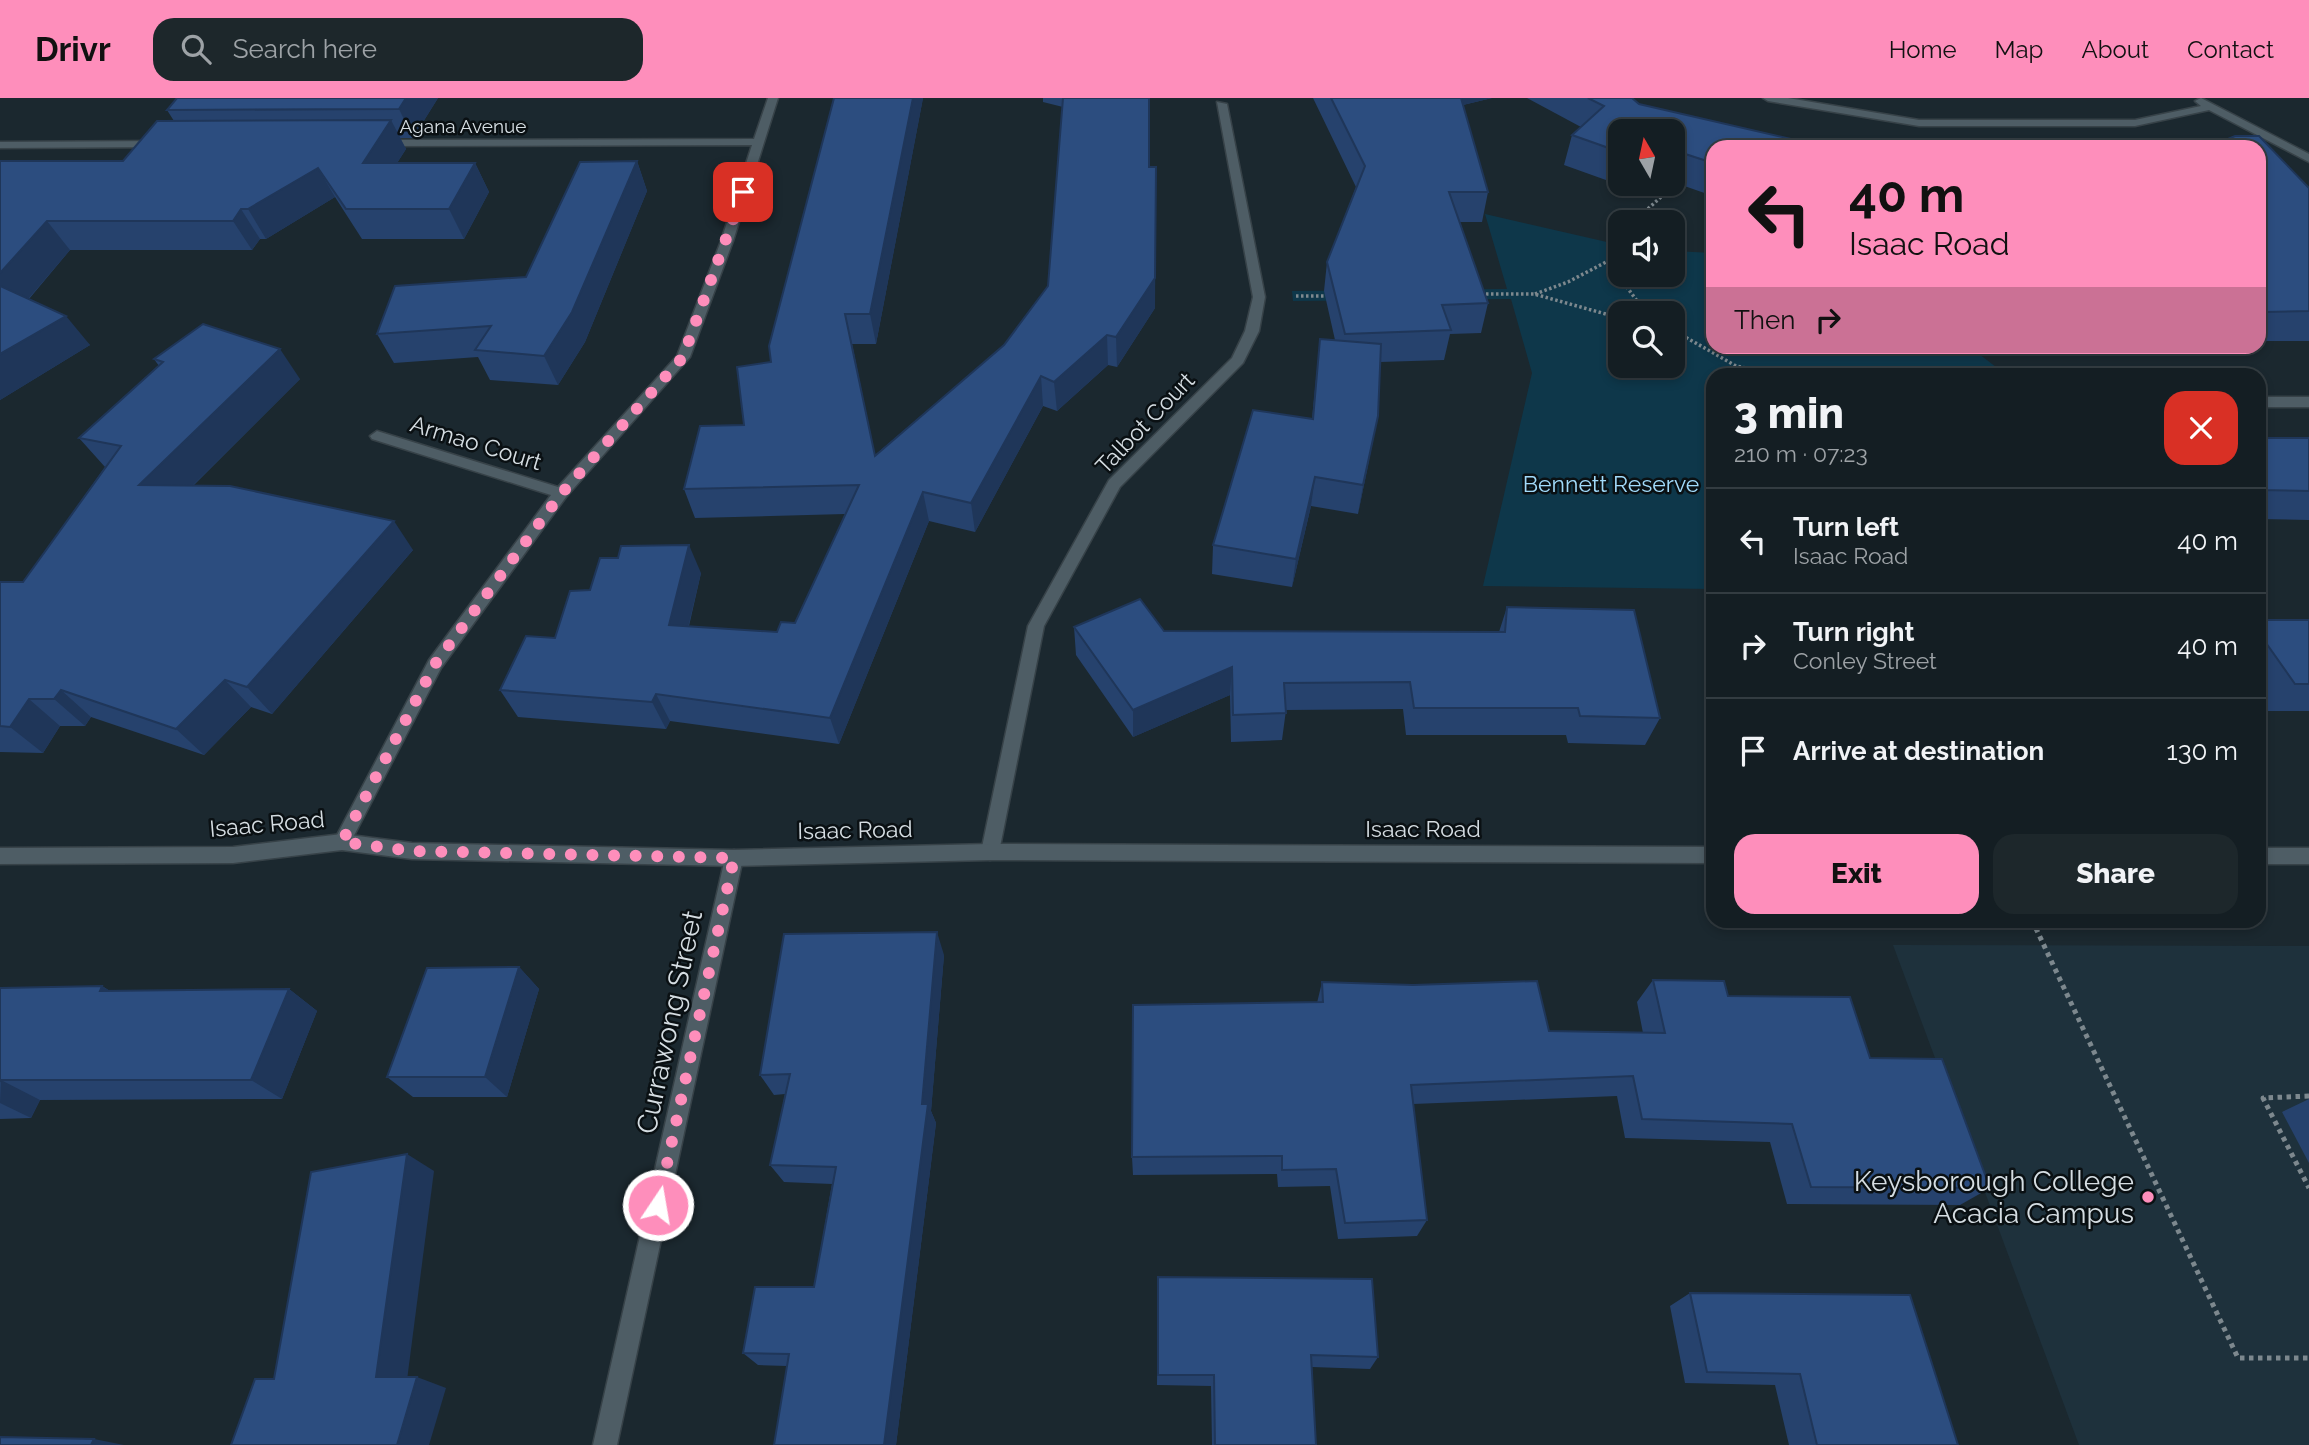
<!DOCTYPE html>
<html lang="en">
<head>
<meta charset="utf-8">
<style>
	:root { --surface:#141e23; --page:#1d272b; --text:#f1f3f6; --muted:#9da2a6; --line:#333c41; --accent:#fe8ebb }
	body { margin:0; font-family:Raleway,sans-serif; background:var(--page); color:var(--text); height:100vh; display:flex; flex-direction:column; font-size:26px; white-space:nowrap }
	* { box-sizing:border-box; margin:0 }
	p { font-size:23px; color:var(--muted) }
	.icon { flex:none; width:38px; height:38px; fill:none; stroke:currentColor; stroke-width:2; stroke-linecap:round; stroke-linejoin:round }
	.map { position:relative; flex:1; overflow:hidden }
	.drawer { position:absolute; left:1706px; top:270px; width:560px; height:560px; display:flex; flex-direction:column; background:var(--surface); border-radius:21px; box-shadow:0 4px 10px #0003,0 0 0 2px var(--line) }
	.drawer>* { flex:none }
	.top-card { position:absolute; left:1706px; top:42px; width:560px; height:214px; border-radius:21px; box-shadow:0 4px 10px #0003,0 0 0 2px var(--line); background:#fe8ebb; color:#111; overflow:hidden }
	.needle { width:46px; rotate:351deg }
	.controls { position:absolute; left:1608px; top:21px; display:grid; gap:14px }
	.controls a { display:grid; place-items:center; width:77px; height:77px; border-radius:14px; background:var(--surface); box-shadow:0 4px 10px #0003,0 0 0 2px var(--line); font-size:35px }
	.pin { position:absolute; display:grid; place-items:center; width:60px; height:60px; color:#fff; margin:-30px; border-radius:14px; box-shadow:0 4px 10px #0006 }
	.me { position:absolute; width:77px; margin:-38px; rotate:12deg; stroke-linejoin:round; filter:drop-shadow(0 0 5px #0008) }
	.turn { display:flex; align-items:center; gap:24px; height:147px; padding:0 28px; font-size:32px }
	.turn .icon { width:91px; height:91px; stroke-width:2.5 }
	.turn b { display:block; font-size:49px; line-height:60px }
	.then { display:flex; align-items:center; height:66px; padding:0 28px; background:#0003; gap:14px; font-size:26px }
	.round { display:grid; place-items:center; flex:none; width:74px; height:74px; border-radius:21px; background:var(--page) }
	.headline { display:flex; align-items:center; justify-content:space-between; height:119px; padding:0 28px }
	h1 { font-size:42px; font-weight:800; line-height:52px }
	.primary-button { display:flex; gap:14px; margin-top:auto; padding:14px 28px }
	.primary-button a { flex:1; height:80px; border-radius:21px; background:var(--accent); color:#111; font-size:28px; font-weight:800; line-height:80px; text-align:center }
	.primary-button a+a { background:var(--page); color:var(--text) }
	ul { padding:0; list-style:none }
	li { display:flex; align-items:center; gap:21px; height:105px; padding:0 28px; border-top:2px solid var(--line) }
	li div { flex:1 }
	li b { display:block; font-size:26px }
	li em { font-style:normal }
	header { display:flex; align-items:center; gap:42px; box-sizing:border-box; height:98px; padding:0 35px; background:var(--accent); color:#111 }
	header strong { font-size:33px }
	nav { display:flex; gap:38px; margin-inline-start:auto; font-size:24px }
	.search { width:490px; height:63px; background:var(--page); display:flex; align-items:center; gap:18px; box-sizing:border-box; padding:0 24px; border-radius:21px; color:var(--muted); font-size:26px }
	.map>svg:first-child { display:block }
	.built { fill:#1e313c }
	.green { fill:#0e374a; fill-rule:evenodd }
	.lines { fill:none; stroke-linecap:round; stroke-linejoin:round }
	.minor-casing { stroke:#374248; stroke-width:3 }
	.tertiary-casing { stroke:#374248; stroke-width:3 }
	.path-far1 { stroke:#7d888e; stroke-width:3.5; stroke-dasharray:2.5 2.5; stroke-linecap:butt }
	.path { stroke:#7d888e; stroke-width:5; stroke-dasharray:4.5 4.5; stroke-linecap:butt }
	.minor { fill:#4e5d65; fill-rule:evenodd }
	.tertiary { fill:#4e5d65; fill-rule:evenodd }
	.wall { fill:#26426d }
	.shaded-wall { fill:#1f3659 }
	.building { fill:#2c4d7f; stroke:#1f3659; stroke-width:2 }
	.route { stroke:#fe8ebb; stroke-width:12; stroke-dasharray:0 21.6 }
	.poi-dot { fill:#fe8ebb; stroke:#0a1013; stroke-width:2.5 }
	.labels { text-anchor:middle; stroke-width:5; stroke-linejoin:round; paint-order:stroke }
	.far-street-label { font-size:19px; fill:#d5dde2; stroke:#0a1013 }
	.street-label { font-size:23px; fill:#d5dde2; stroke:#0a1013 }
	.park-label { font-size:23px; fill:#a1dafa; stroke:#0a1013 }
	.near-street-label { font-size:28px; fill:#d5dde2; stroke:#0a1013 }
	.near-poi-label { font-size:28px; fill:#d5dde2; stroke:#0a1013; text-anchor:end }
</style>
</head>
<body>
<header>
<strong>Drivr</strong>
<div class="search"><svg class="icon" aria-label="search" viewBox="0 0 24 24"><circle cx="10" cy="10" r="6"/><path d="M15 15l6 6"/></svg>Search here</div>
<nav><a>Home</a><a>Map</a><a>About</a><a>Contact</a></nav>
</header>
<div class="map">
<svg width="2309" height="1347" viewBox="0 0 2309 1347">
	<rect width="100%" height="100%" fill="#1b282f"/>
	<!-- built -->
	<polygon class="built" points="1893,847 2309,848 2309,1347 2079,1347"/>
	<!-- green -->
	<path class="green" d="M1485 116 1620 147V177H1673V153L1713 155V248L1970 249 2005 276H1713V491L1483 488 1532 275 1511 201 1293 203 1292 193 1507 191ZM1620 215H1673V268H1620Z"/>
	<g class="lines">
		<!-- minor casing -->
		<g class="minor-casing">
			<g id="minor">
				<polygon points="768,0 778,0 733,143 690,259 566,399 441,570 348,749 342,752 336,749 333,744 336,739 429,562 551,397 372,341 370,338 377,333 558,389 677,258 721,143 752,47 381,48 375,45 381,42 754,41"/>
				<polygon points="1763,0 1788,0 1919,22 2135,22 2201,8 2195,3 2201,0 2309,56 2309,64 2209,12 2135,28 1919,28 1768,3"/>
				<polygon points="1217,4 1227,6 1265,199 1259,233 1243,265 1120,389 1044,528 999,754 996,760 990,762 984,760 981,754 1028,528 1109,382 1232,260 1245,233 1253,199"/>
				<polygon points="0,44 161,43 167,46 161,49 0,50"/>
				<rect x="2259" y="299" width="50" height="10"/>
				<polygon points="734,752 740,754 743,760 617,1347 593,1347 725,760 728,754"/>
			</g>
		</g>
		<!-- tertiary casing -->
		<g class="tertiary-casing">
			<g id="tertiary">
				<polygon points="342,736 412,745 734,752 990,746 1713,749 1713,765 990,762 734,768 412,761 342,752 233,765 0,766 0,750 233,749"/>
				<rect x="2259" y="750" width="50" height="16"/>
			</g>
		</g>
		<!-- path-far1 -->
		<g class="path-far1">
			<polyline points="1633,124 1679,83"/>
			<polyline points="1620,137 1608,163 1640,207 1651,215"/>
			<polyline points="1481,196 1534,196 1620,220"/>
			<polyline points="1535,196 1568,184 1608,163"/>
			<polyline points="1296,198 1329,198"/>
			<polyline points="1673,232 1736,268 1774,276"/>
		</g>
		<!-- path -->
		<g class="path">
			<polyline points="2032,822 2238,1260 2309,1260"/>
			<polyline points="2309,998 2263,1000 2309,1090"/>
		</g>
		<!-- minor -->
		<use href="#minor" class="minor"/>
		<!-- tertiary -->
		<use href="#tertiary" class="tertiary"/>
	</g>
	<!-- wall -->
	<g class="wall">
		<polygon points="177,0 438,0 413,40 400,40 406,51 397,65 475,65 489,94 464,141 362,141 335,99 266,141 260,141 252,152 70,152 29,201 90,247 0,302 0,63 123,63 174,23 167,12"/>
		<polygon points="834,0 923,0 876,246 852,246 875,357 1004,247 1048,188 1063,9 1043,4 1043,0 1150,0 1149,69 1155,210 1117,269 1108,267 1057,313 1043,308 975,434 929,423 839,646 670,623 666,631 518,619 500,592 555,540 590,492 701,475 689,528 777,534 795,525 845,416 695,420 684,391 744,327 771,264"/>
		<polygon points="1313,0 1492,0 1463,7 1488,94 1482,124 1460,124 1488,205 1481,235 1450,236 1444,262 1380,264 1378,318 1358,416 1311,408 1292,489 1212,476 1213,447 1312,321 1320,241 1335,242 1324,193 1327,164 1356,89"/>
		<polygon points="1527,0 1632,0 1639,6 1713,49 1713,98 1673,84 1673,33 1620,33 1620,86 1636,86 1631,91 1564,67 1572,37 1581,29"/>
		<polygon points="2259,49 2309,90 2309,243 2259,243"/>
		<polygon points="637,63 647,93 585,244 558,287 490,282 478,259 394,265 377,236 526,179"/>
		<polygon points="154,261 300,281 193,388 413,452 272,616 251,609 204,657 91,619 85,628 60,628 43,655 0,654 0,484 23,484 105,369 79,340 159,268"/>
		<polygon points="2259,340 2309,340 2309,422 2259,421"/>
		<polygon points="1507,509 1660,620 1645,647 1568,645 1566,637 1406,637 1403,611 1286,612 1282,642 1231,644 1230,597 1133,639 1076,557 1074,529 1164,533 1499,534"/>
		<polygon points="2259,522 2309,522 2309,613 2263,613 2259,608"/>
		<polygon points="1713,527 1713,567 1705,542"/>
		<polygon points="944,857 931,1013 936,1025 896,1347 774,1347 787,1268 758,1267 743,1255 814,1189 832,1086 784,1084 770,1067 785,996 774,997 760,977"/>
		<polygon points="519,869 539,891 507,999 413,999 387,979"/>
		<polygon points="1653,882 1728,898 1870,960 1990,1090 1960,1107 1787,1106 1770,1044 1625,1040 1617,998 1413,1006 1427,1122 1417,1138 1338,1141 1330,1088 1278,1089 1277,1076 1133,1077 1132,1059 1317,905 1322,884 1549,933 1643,935 1637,904"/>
		<polygon points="102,888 110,893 289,891 317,913 282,1001 40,1002 31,1020 0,1021 0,890"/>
		<polygon points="2309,1001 2309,1065 2282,1014"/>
		<polygon points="1158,1179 1378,1259 1370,1271 1312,1269 1316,1347 1212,1347 1211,1288 1157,1287"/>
		<polygon points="1690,1195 1958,1347 1789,1347 1775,1287 1685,1285 1670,1208"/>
	</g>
	<!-- shaded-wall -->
	<g class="shaded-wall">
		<polygon points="406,0 438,0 413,40 399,11"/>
		<polygon points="913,0 923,0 876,246 870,216"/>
		<polygon points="1452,0 1492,0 1450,10"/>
		<polygon points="391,22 406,51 378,95 363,65"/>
		<polygon points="637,63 647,93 585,244 558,287 544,258"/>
		<polygon points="475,65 489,94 464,141 449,111"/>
		<polygon points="1156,69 1155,210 1117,269 1116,239"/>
		<polygon points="318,70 335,99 266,141 248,111"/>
		<polygon points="241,111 260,141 252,152 233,123"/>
		<polygon points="47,123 70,152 17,214 0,193 0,175"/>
		<polygon points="845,216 852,246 881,387 875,358"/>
		<polygon points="66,218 90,247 0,302 0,256"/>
		<polygon points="1107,237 1108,267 1057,313 1054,284"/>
		<polygon points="280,251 300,281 164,416 139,387"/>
		<polygon points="1041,278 1043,308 975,434 971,405"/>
		<polygon points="1378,318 1372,347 1358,416 1363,387"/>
		<polygon points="1315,379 1311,408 1292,489 1296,461"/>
		<polygon points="923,394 929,423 839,646 830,620"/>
		<polygon points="394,423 413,452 272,616 247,589"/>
		<polygon points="689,447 701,475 682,555 669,527"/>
		<polygon points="1232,569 1230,597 1133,639 1133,612"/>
		<polygon points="225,582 251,609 204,657 176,631"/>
		<polygon points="61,592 91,619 85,628 54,601"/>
		<polygon points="656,596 670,623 666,631 652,604"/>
		<polygon points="29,601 60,628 43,655 10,629"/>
		<polygon points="937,834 944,857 931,1013 936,1025 896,1347 884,1347 922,1006"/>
		<polygon points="519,869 539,891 507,999 485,979"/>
		<polygon points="102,888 137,910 100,893"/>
		<polygon points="289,891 317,913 282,1001 251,982"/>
		<polygon points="1,982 40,1002 31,1020 0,1005"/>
		<polygon points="407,1056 434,1073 406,1290 376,1279"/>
		<polygon points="417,1279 446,1290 429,1347 397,1347"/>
		<polygon points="94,1341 124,1347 91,1347"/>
	</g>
	<!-- building -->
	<g class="building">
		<polygon points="177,0 406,0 399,11 167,12"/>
		<polygon points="834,0 913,0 870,216 845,216 875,358 1004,247 1048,188 1063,0 1149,0 1149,69 1156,69 1155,180 1116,239 1107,237 1054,284 1041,278 971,405 923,394 830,620 656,596 652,604 500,592 526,538 555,540 570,493 590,492 600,460 618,460 621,448 689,447 669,527 777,534 781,524 795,525 859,387 684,391 700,328 744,327 737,269 771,264 769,248"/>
		<polygon points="1331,0 1461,0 1488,94 1449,94 1488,205 1442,207 1451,232 1345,236 1327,164 1365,68"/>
		<polygon points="1588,0 1632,0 1639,6 1804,44 1802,49 1713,49 1713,65 1673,52 1673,33 1620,33 1620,54 1572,37 1604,8"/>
		<polygon points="391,22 363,65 475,65 449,111 346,111 318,70 248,111 241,111 233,123 47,123 0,175 0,63 123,63 157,23"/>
		<polygon points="2235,38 2259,38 2309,90 2309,213 2265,214 2259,206 2259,49 2209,49"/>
		<polygon points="637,63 572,214 544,258 475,252 491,228 377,236 395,188 526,179 580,64"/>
		<polygon points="0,188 66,218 0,256"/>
		<polygon points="203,226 280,251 139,387 230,388 394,423 247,589 225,582 176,631 61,592 54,601 29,601 10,629 0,628 0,484 23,484 121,348 79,340 163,264 154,261"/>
		<polygon points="1320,241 1381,246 1378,318 1363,387 1315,379 1296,461 1213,447 1253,312 1313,321"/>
		<polygon points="2259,340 2309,340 2309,393 2259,392"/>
		<polygon points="1140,501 1164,533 1505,534 1507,509 1634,512 1660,620 1580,618 1578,610 1414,610 1410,584 1284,585 1286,615 1233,617 1232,569 1133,612 1074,529"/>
		<polygon points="2259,522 2309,522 2309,586 2295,586 2259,535"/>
		<polygon points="937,834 922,1006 928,1006 884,1347 774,1347 789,1256 743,1255 755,1189 814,1189 836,1069 770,1067 790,976 760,977 784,836"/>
		<polygon points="519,869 485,979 387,979 427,870"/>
		<polygon points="1653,882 1724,883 1728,898 1850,899 1870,960 1942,961 1990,1090 1811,1089 1792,1026 1642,1021 1633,978 1411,987 1427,1122 1345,1125 1336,1071 1282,1072 1282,1058 1132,1059 1133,907 1323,904 1322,884 1413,887 1537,883 1549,933 1665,935"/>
		<polygon points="102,888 100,893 289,891 251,982 1,982 0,983 0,890"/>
		<polygon points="407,1056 376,1279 417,1279 397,1347 231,1347 255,1281 274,1281 311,1074"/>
		<polygon points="1158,1179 1372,1181 1378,1259 1311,1257 1316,1347 1215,1347 1214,1277 1158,1277"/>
		<polygon points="1690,1195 1910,1197 1958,1347 1817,1347 1800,1276 1707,1274"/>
		<polygon points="0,1339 94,1341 91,1347 0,1347"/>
	</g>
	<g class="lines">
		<!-- route -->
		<polyline class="route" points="658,1107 734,760 412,753 342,744 435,566 561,396 683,259 743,94"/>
	</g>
	<!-- markers -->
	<circle class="poi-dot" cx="2148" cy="1099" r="7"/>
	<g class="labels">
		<!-- far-street labels -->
		<g class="far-street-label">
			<text x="463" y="35">Agana Avenue</text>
		</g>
		<!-- street labels -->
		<g class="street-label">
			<text transform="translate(1145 325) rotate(-46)" y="8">Talbot Court</text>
			<text transform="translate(476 345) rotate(17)" y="8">Armao Court</text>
			<text transform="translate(267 726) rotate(-5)" y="8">Isaac Road</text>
			<text x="1423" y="739">Isaac Road</text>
			<text transform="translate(855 732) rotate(-1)" y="8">Isaac Road</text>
		</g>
		<!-- park labels -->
		<g class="park-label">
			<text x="1611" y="394">Bennett Reserve</text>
		</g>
		<!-- near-street labels -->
		<g class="near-street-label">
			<text transform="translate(669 924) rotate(-78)" y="10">Currawong Street</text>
		</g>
		<!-- near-poi labels -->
		<g class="near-poi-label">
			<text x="2134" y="1093">Keysborough College<tspan x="2134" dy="32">Acacia Campus</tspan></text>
		</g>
	</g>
</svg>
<div class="controls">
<a><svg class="needle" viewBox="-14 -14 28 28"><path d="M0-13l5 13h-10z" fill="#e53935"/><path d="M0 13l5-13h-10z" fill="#9da2a6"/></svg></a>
<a><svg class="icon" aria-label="sound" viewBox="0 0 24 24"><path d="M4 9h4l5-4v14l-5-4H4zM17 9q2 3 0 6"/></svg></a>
<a><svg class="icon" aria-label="search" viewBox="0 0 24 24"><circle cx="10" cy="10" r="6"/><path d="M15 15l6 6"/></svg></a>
</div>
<div class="pin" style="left:743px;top:94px;background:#d93025"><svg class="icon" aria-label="arrive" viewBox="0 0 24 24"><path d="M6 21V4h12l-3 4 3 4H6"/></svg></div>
<svg class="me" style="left:658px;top:1107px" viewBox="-20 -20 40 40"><circle r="17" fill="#fe8ebb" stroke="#fff" stroke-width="3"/><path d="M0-11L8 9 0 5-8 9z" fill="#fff"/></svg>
<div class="top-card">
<div class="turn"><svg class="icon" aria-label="left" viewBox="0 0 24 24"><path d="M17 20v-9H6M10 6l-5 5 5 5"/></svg><div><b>40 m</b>Isaac Road</div></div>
<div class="then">Then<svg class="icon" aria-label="right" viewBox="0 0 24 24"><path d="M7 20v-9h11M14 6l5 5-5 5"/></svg></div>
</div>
<section class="drawer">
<div class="headline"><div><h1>3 min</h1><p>210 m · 07:23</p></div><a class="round" style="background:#d93025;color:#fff"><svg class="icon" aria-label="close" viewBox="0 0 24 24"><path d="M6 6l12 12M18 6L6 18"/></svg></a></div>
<ul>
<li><svg class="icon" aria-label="left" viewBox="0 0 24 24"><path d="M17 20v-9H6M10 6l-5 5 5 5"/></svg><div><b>Turn left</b><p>Isaac Road</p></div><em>40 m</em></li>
<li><svg class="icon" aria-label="right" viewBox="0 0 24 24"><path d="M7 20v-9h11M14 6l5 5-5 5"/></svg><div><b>Turn right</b><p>Conley Street</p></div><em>40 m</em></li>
<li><svg class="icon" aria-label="arrive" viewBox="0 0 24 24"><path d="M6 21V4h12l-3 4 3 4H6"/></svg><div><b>Arrive at destination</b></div><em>130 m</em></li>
</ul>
<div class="primary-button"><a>Exit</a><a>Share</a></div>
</section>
</div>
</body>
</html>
